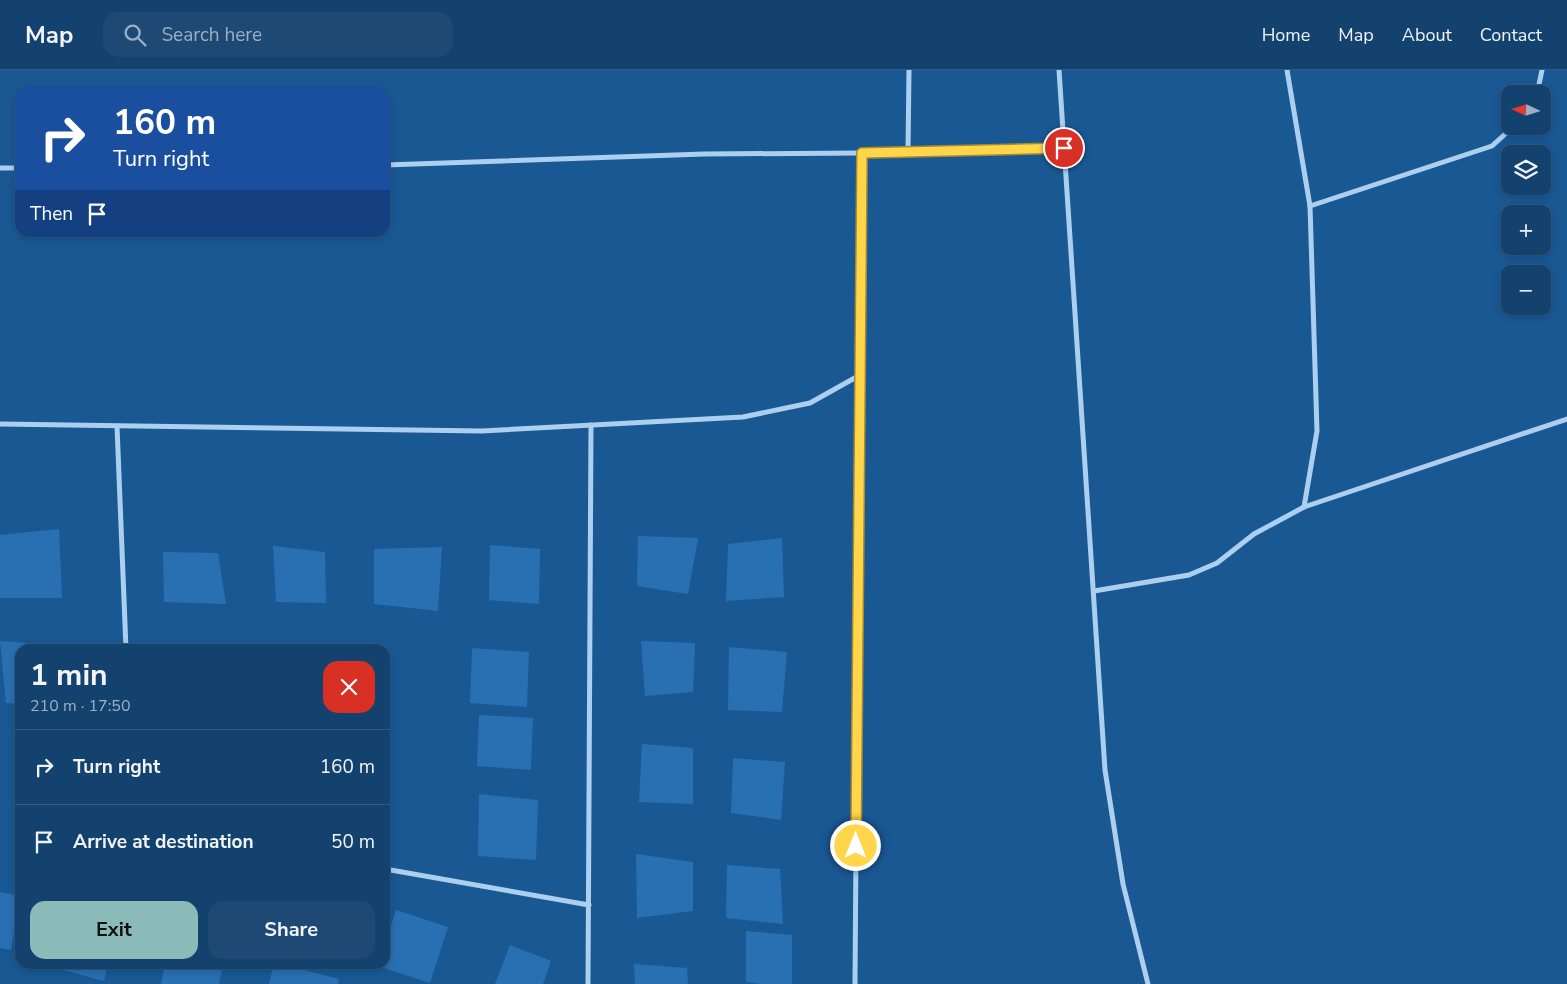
<!DOCTYPE html>
<html lang="en">
<head>
<meta charset="utf-8">
<style>
	:root { --surface:#14426f; --page:#1d4974; --text:#f1f3f6; --muted:#9db0c3; --line:#335b82; --accent:#8bbbb9 }
	body { margin:0; font-family:"Nunito Sans",sans-serif; background:var(--page); color:var(--text); height:100vh; display:flex; flex-direction:column; font-size:19px; white-space:nowrap }
	* { box-sizing:border-box; margin:0 }
	p { font-size:16px; color:var(--muted) }
	.icon { flex:none; width:28px; height:28px; fill:none; stroke:currentColor; stroke-width:2; stroke-linecap:round; stroke-linejoin:round }
	.map { position:relative; flex:1; overflow:hidden }
	.side { position:absolute; left:15px; top:574px; width:375px; height:325px; display:flex; flex-direction:column; background:var(--surface); border-radius:15px; box-shadow:0 2px 8px #0003,0 0 0 1px var(--line) }
	.side>* { flex:none }
	.guide { position:absolute; left:15px; top:15px; width:375px; height:152px; border-radius:15px; box-shadow:0 2px 8px #0003,0 0 0 1px var(--line); background:#1a4fa0; color:#fff; overflow:hidden }
	.needle { width:32px; rotate:274deg }
	.tools { position:absolute; left:1501px; top:15px; display:grid; gap:10px }
	.tools a { display:grid; place-items:center; width:50px; height:50px; border-radius:10px; background:var(--surface); box-shadow:0 2px 8px #0003,0 0 0 1px var(--line); font-size:25px }
	.pin { position:absolute; display:grid; place-items:center; width:42px; height:42px; color:#fff; margin:-21px; border:2px solid #fff; border-radius:50%; box-shadow:0 1px 5px #0007 }
	.me { position:absolute; width:55px; margin:-28px; rotate:0deg; stroke-linejoin:round; filter:drop-shadow(0 0 4px #0008) }
	.turn { display:flex; align-items:center; gap:18px; height:105px; padding:0 15px; font-size:22px }
	.turn .icon { width:65px; height:65px; stroke-width:2.5 }
	.turn b { display:block; font-size:35px; line-height:42px }
	.then { display:flex; align-items:center; height:48px; padding:0 15px; background:#0003; gap:10px; font-size:19px }
	.round { display:grid; place-items:center; flex:none; width:52px; height:52px; border-radius:15px; background:var(--page) }
	.head { display:flex; align-items:center; justify-content:space-between; height:85px; padding:0 15px }
	h1 { font-size:30px; font-weight:700; line-height:38px }
	.button { display:flex; gap:10px; margin-top:auto; padding:10px 15px }
	.button a { flex:1; height:58px; border-radius:15px; background:var(--accent); color:#111; font-size:20px; font-weight:700; line-height:58px; text-align:center }
	.button a+a { background:var(--page); color:var(--text) }
	ul { padding:0; list-style:none }
	li { display:flex; align-items:center; gap:15px; height:75px; padding:0 15px; border-top:1px solid var(--line) }
	li div { flex:1 }
	li b { display:block; font-size:19px }
	li em { font-style:normal }
	header { display:flex; align-items:center; gap:30px; box-sizing:border-box; height:70px; padding:0 25px; background:var(--surface); border-bottom:1px solid var(--line) }
	header strong { font-size:24px }
	nav { display:flex; gap:28px; margin-inline-start:auto; font-size:18px }
	.search { width:350px; height:45px; background:var(--page); display:flex; align-items:center; gap:12px; box-sizing:border-box; padding:0 18px; border-radius:15px; color:var(--muted); font-size:19px }
	.map>svg:first-child { display:block }
	.building { fill:#2970b3 }
	.lines { fill:none; stroke-linecap:round; stroke-linejoin:round }
	.minor { stroke:#accff0; stroke-width:5 }
	.route-casing { stroke:#a68a30; stroke-width:12 }
	.route { stroke:#ffd54a; stroke-width:9 }
</style>
</head>
<body>
<header>
<strong>Map</strong>
<div class="search"><svg class="icon" aria-label="search" viewBox="0 0 24 24"><circle cx="10" cy="10" r="6"/><path d="M15 15l6 6"/></svg>Search here</div>
<nav><a>Home</a><a>Map</a><a>About</a><a>Contact</a></nav>
</header>
<div class="map">
<svg width="1567" height="914" viewBox="0 0 1567 914">
	<rect width="100%" height="100%" fill="#1a5894"/>
	<!-- building -->
	<g class="building">
		<polygon points="59,459 62,528 0,528 0,465"/>
		<polygon points="638,466 698,468 688,524 637,516"/>
		<polygon points="782,468 784,527 726,531 728,474"/>
		<polygon points="490,475 540,479 539,534 489,530"/>
		<polygon points="273,476 325,482 326,533 276,532"/>
		<polygon points="442,477 438,541 374,534 374,479"/>
		<polygon points="163,482 218,483 226,534 164,532"/>
		<polygon points="0,571 57,575 57,579 20,579 20,634 6,633"/>
		<polygon points="641,571 695,573 693,622 645,626"/>
		<polygon points="729,577 787,582 782,642 728,640"/>
		<polygon points="472,578 529,582 527,637 470,633"/>
		<polygon points="479,645 533,648 531,700 477,696"/>
		<polygon points="642,674 693,678 693,734 639,732"/>
		<polygon points="733,688 785,692 781,750 731,743"/>
		<polygon points="479,724 538,730 536,790 478,786"/>
		<polygon points="636,784 693,792 693,841 637,848"/>
		<polygon points="727,795 780,799 783,854 726,848"/>
		<polygon points="0,822 20,826 11,880 0,878"/>
		<polygon points="396,840 448,857 430,913 378,896 379,894 385,894 385,875"/>
		<polygon points="746,861 792,865 792,914 761,914 746,912"/>
		<polygon points="510,875 551,891 543,914 495,914"/>
		<polygon points="52,894 108,894 104,911 52,897"/>
		<polygon points="165,894 223,894 219,914 161,914"/>
		<polygon points="274,894 281,894 339,909 338,914 269,914"/>
		<polygon points="634,894 687,898 688,914 635,914"/>
	</g>
	<g class="lines">
		<!-- minor -->
		<g class="minor">
			<polyline points="1059,0 1105,700 1123,814 1148,914"/>
			<polyline points="1287,0 1310,136 1317,361 1304,437"/>
			<polyline points="1537,24 1542,0"/>
			<polyline points="908,82 909,0"/>
			<polyline points="385,95 704,84 861,83 1064,78"/>
			<polyline points="0,98 20,98"/>
			<polyline points="1310,136 1492,76 1514,56"/>
			<polyline points="0,354 482,361 743,347 810,333 860,305"/>
			<polyline points="117,356 126,579"/>
			<polyline points="1094,521 1189,505 1217,493 1254,464 1304,437 1567,349"/>
			<polyline points="385,799 589,835"/>
			<polyline points="588,914 591,355"/>
			<polyline points="855,914 861,83"/>
		</g>
	</g>
	<g class="lines">
		<!-- route casing -->
		<g class="route-casing">
			<polyline id="route" points="856,776 862,83 1064,78"/>
		</g>
		<!-- route -->
		<use href="#route" class="route"/>
	</g>
</svg>
<div class="tools">
<a><svg class="needle" viewBox="-14 -14 28 28"><path d="M0-13l5 13h-10z" fill="#e53935"/><path d="M0 13l5-13h-10z" fill="#9db0c3"/></svg></a>
<a><svg class="icon" aria-label="layers" viewBox="0 0 24 24"><path d="M12 4l9 5-9 5-9-5zM3 14l9 5 9-5"/></svg></a>
<a>+</a>
<a>−</a>
</div>
<div class="pin" style="left:1064px;top:78px;background:#d93025"><svg class="icon" aria-label="arrive" viewBox="0 0 24 24"><path d="M6 21V4h12l-3 4 3 4H6"/></svg></div>
<svg class="me" style="left:856px;top:776px" viewBox="-20 -20 40 40"><circle r="17" fill="#ffd54a" stroke="#fff" stroke-width="3"/><path d="M0-11L8 9 0 5-8 9z" fill="#fff"/></svg>
<div class="guide">
<div class="turn"><svg class="icon" aria-label="right" viewBox="0 0 24 24"><path d="M7 20v-9h11M14 6l5 5-5 5"/></svg><div><b>160 m</b>Turn right</div></div>
<div class="then">Then<svg class="icon" aria-label="arrive" viewBox="0 0 24 24"><path d="M6 21V4h12l-3 4 3 4H6"/></svg></div>
</div>
<section class="side">
<div class="head"><div><h1>1 min</h1><p>210 m · 17:50</p></div><a class="round" style="background:#d93025;color:#fff"><svg class="icon" aria-label="close" viewBox="0 0 24 24"><path d="M6 6l12 12M18 6L6 18"/></svg></a></div>
<ul>
<li><svg class="icon" aria-label="right" viewBox="0 0 24 24"><path d="M7 20v-9h11M14 6l5 5-5 5"/></svg><div><b>Turn right</b></div><em>160 m</em></li>
<li><svg class="icon" aria-label="arrive" viewBox="0 0 24 24"><path d="M6 21V4h12l-3 4 3 4H6"/></svg><div><b>Arrive at destination</b></div><em>50 m</em></li>
</ul>
<div class="button"><a>Exit</a><a>Share</a></div>
</section>
</div>
</body>
</html>
